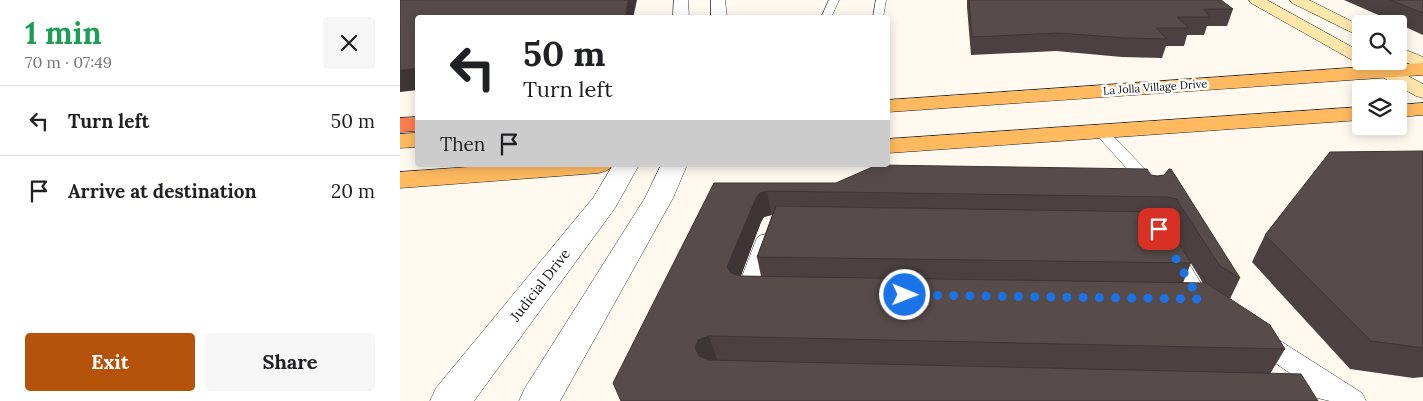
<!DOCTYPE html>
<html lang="en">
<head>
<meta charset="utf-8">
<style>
	:root { --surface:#fff; --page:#f6f6f6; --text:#202124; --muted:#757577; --line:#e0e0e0; --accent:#b45309 }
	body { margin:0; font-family:Lora,serif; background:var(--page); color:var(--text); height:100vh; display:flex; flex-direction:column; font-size:19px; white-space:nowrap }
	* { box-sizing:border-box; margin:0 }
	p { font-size:16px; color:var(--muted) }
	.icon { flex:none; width:28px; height:28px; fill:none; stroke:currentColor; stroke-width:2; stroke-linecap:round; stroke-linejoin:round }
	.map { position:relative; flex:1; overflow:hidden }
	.drawer { display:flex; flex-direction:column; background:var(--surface); width:400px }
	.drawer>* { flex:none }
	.top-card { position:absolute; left:15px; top:15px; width:475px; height:152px; border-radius:5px; box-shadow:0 2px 12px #0003; background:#fff; color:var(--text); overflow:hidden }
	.fabs { position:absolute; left:952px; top:15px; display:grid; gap:10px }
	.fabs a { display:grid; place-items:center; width:55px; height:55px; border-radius:5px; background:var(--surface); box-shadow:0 2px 12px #0003; font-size:25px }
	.pin { position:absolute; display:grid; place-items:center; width:42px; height:42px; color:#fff; margin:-21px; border-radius:10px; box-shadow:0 2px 8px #0006 }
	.me { position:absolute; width:55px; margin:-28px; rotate:91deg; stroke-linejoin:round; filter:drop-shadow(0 0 4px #0008) }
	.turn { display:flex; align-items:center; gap:18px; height:105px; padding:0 25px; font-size:22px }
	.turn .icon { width:65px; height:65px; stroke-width:2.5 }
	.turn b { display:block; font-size:35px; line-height:42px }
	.then { display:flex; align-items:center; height:48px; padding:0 25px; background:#0003; gap:10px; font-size:19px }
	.round { display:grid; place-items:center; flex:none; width:52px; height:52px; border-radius:5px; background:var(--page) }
	.headline { display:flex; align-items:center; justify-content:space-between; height:85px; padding:0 25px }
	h1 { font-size:30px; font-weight:700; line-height:38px; color:#1e9e55 }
	.button { display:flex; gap:10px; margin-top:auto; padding:10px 25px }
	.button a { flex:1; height:58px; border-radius:5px; background:var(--accent); color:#fff; font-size:20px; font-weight:700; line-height:58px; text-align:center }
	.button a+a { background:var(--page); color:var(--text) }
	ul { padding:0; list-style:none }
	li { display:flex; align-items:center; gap:15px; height:70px; padding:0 25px; border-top:1px solid var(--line) }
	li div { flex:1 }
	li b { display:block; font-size:19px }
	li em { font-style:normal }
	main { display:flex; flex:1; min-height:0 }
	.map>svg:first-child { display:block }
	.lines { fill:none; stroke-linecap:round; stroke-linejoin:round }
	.service-casing { stroke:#414141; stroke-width:1 }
	.tertiary-casing { stroke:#414141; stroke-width:1 }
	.secondary-casing { stroke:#303030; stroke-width:1 }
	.primary-casing { stroke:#1f1f1f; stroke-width:1 }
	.motorway-casing { stroke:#1f1f1f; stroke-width:1 }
	.service { fill:#fff; fill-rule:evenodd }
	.tertiary { fill:#fff; fill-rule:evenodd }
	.secondary { fill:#ffe6ab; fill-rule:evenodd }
	.primary { fill:#ffba60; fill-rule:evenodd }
	.motorway { fill:#ff7d4e; fill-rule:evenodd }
	.wall { fill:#4c4140; fill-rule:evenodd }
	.shaded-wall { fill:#3e3534 }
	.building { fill:#584c4a; stroke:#3e3534 }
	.route { stroke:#1a73e8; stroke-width:9; stroke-dasharray:0 16.2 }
	.labels { text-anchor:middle; stroke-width:5; stroke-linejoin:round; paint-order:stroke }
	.far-street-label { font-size:11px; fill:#0e0e0e; stroke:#fff }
	.street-label { font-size:14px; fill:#0e0e0e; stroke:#fff }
</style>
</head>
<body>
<main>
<section class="drawer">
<div class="headline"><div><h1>1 min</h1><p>70 m · 07:49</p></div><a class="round"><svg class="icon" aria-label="close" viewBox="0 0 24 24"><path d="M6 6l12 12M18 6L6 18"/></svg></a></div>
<ul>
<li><svg class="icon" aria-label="left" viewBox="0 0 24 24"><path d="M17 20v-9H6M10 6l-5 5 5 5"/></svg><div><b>Turn left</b></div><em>50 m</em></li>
<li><svg class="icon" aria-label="arrive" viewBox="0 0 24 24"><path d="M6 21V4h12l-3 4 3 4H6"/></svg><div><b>Arrive at destination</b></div><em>20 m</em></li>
</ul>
<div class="button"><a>Exit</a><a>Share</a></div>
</section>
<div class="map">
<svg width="1023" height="401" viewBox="0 0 1023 401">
	<rect width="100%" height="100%" fill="#fff9f0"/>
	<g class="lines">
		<!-- service casing -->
		<g class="service-casing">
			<g id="service">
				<polygon points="429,0 439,0 431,18 421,18"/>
				<polygon points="476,0 486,0 483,18 473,18"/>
				<polygon points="700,127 705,128 744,168 755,188 753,192 741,192 731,173 693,131 695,128"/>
				<polygon points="366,234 373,236 376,240 360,286 364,292 361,297 353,300 339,297 336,292 356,240 359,236"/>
				<polygon points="774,249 781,251 807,293 811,295 814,301 811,307 803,309 791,305 764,256 767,251"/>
				<polygon points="863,333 871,335 962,393 966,401 930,401 913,397 910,387 855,349 851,342 855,335"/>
			</g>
		</g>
		<!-- tertiary casing -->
		<g class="tertiary-casing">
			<g id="tertiary">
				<polygon points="274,0 288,0 289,18 273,18"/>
				<polygon points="311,0 325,0 327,18 311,18"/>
				<polygon points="213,165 239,165 215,208 74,401 30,401 36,388 193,198"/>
				<polygon points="261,165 287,165 273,198 160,401 119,401 125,388 245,198"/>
			</g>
		</g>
		<!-- secondary casing -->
		<g class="secondary-casing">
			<g id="secondary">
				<polygon points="849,0 867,0 961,52 961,61 980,61 1023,84 1023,98 1016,96 851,3"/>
				<polygon points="890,0 909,0 961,26 961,37 892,3"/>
				<polygon points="999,47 1023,57 1023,70 999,59"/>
			</g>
		</g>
		<!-- primary casing -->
		<g class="primary-casing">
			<g id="primary">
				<polygon points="1023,63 1023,75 488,112 488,100"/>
				<polygon points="1023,103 1023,115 999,117 999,105"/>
				<polygon points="961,107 961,120 488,153 488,139"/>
				<polygon points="18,133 18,147 0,148 0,134"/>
				<polygon points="97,165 212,165 208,170 199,173 0,188 0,172"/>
			</g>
		</g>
		<!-- motorway casing -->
		<g class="motorway-casing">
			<polygon id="motorway" points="18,117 18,131 0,132 0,118"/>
		</g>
		<!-- service -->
		<use href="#service" class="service"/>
		<!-- tertiary -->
		<use href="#tertiary" class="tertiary"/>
		<!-- secondary -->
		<use href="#secondary" class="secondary"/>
		<!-- primary -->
		<use href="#primary" class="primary"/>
		<!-- motorway -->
		<use href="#motorway" class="motorway"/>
	</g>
	<!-- wall -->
	<g class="wall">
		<polygon points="567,0 821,0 833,9 827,26 807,26 804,35 787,35 784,46 766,46 762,58 722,57 656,51 571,55 567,7"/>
		<polygon points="944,0 1023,0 1023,35 999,24"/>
		<polygon points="1023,151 1023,377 1013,378 950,369 852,262 865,235"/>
		<path d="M751 175 757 176 764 175 840 278 830 299 885 349 870 374 221 401 314 183H436ZM372 215 357 257 361 276H341L361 222 364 217ZM767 224 803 283H783L791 263Z"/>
	</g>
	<!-- shaded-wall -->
	<g class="shaded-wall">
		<polygon points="228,0 237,0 233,18 225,18"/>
		<polygon points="18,68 18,90 0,92 0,70"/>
		<polygon points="367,191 371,215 364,217 361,222 334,293 327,267 356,198 360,193"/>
		<polygon points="309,336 318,362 304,375 295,348 298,340"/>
	</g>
	<!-- building -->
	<g class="building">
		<polygon points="0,0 228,0 225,18 18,18 18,68 0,70"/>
		<polygon points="569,0 821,0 833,9 804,9 810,17 777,17 789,28 756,28 767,39 726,38 659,33 572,37"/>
		<polygon points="990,0 1023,0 1023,13"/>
		<polygon points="1023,151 1023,348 971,341 865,235 930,152"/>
		<polygon points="477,165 747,169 751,175 757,176 764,175 769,169 771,169 840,278 820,266 776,199 767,197 367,191 360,193 356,198 327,267 331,273 340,276 806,283 870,325 885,349 309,336 298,340 295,348 299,356 309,360 901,374 918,401 221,401 213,383 314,183 436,183"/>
		<polygon points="376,206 760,212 791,263 357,257"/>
	</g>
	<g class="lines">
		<!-- route -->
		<polyline class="route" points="505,295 799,299 759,229"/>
	</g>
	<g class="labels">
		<!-- far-street labels -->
		<g class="far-street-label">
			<text transform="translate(755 87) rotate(-4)" y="4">La Jolla Village Drive</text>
		</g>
		<!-- street labels -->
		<g class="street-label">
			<text transform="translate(140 285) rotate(-52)" y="5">Judicial Drive</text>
		</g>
	</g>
</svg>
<div class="fabs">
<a><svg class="icon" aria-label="search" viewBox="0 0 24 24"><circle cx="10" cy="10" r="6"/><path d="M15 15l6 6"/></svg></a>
<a><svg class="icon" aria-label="layers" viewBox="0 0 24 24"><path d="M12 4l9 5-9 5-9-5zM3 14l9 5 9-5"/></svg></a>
</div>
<div class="pin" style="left:759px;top:229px;background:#d93025"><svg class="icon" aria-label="arrive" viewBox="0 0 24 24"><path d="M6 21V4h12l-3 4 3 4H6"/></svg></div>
<svg class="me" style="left:505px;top:295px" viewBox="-20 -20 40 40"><circle r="17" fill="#1a73e8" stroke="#fff" stroke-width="3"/><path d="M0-11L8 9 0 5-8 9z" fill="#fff"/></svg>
<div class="top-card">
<div class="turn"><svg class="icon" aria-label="left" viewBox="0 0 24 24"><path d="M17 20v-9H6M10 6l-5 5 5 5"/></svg><div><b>50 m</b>Turn left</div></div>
<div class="then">Then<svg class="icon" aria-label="arrive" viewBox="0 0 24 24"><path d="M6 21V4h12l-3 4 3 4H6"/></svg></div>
</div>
</div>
</main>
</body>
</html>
